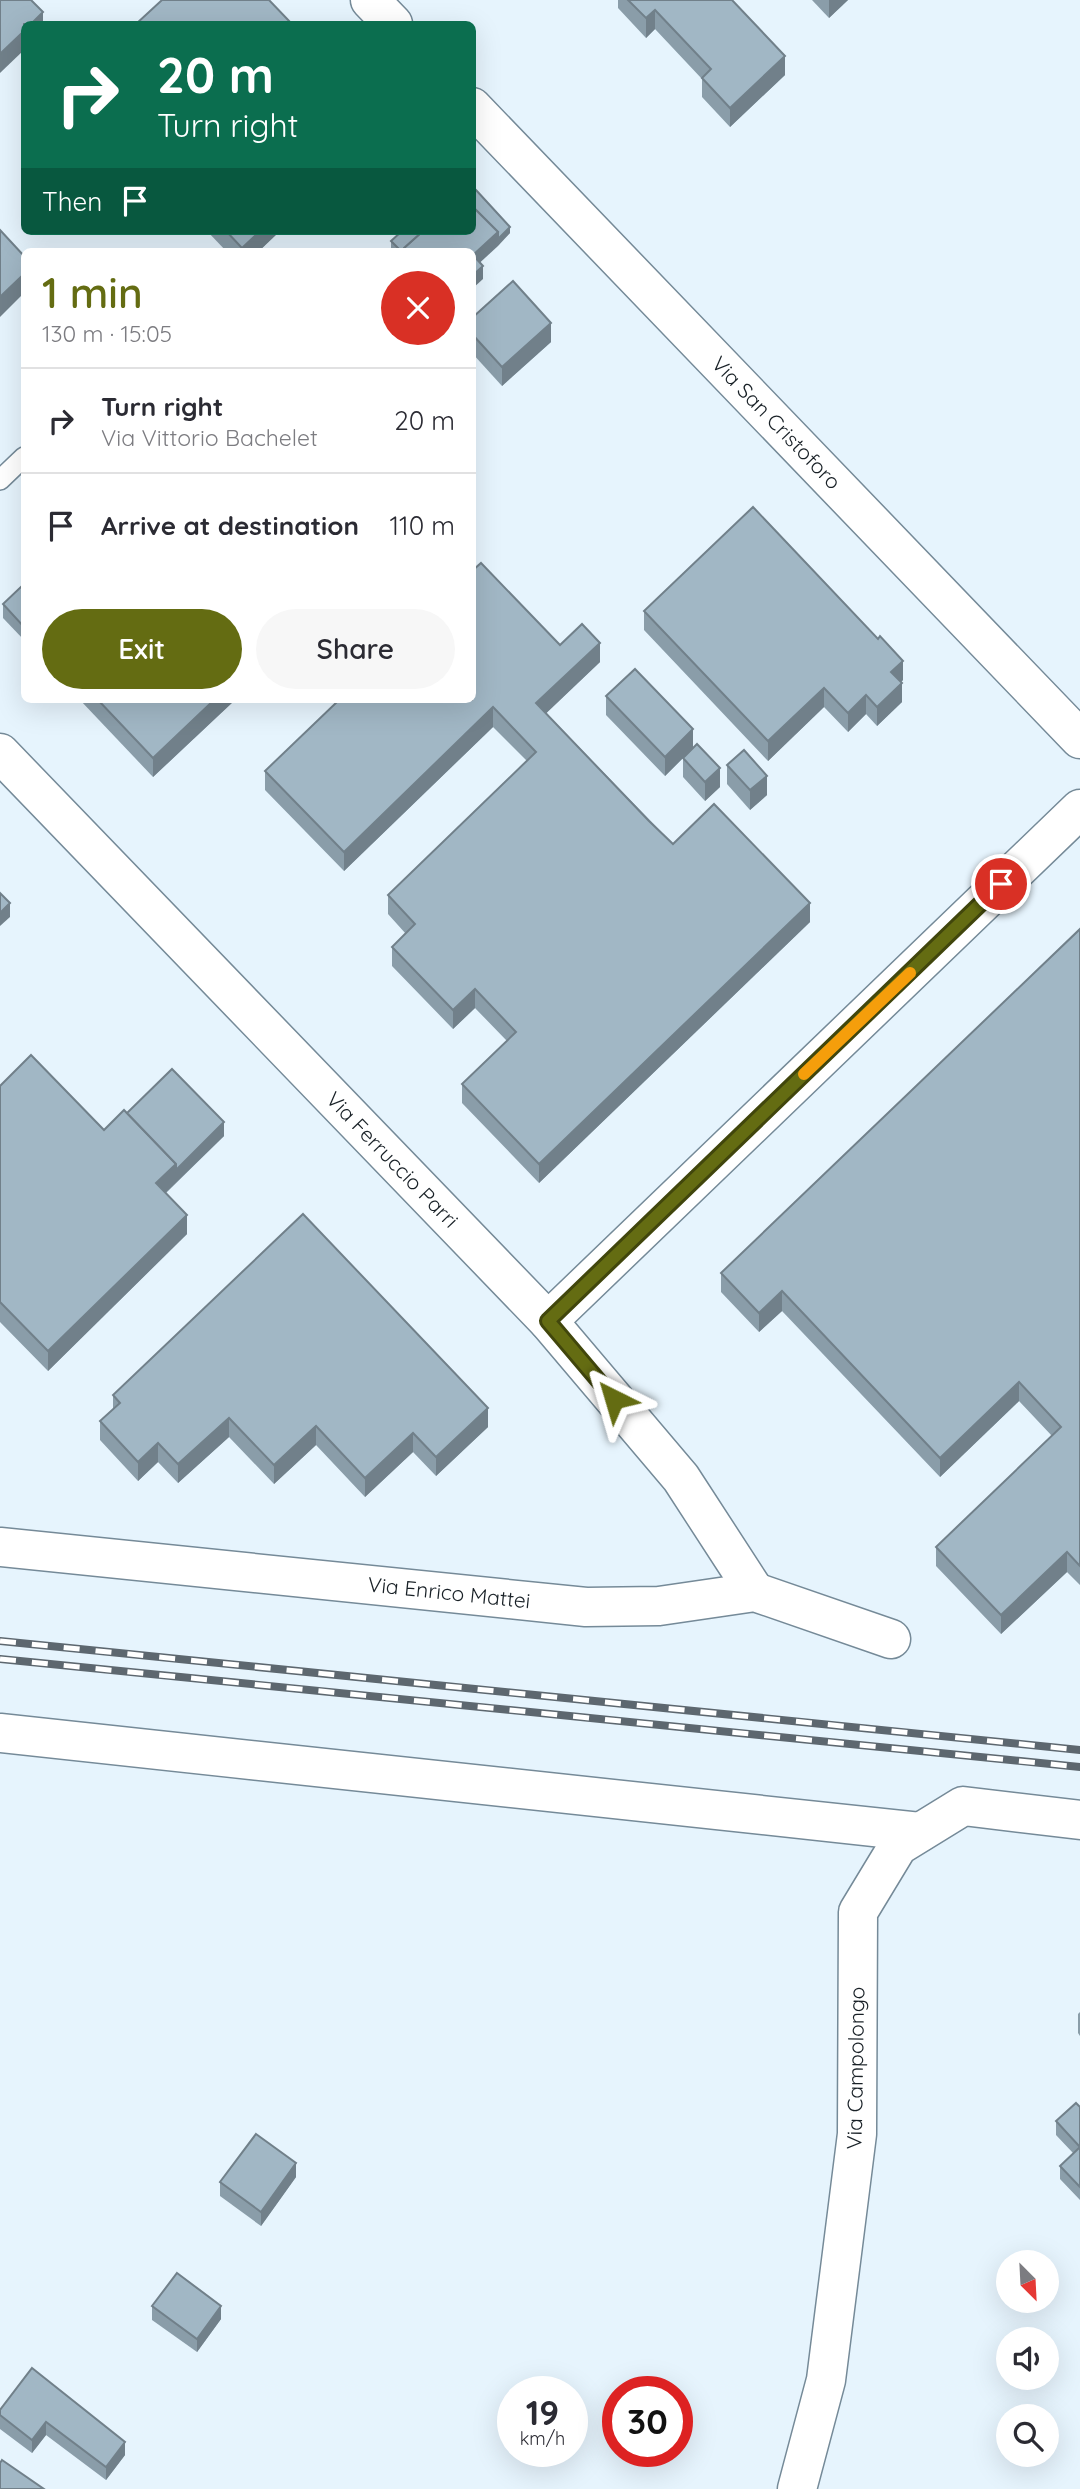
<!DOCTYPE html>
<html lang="en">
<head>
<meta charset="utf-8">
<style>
	:root { --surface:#fff; --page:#f7f7f7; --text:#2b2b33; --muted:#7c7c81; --line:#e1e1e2; --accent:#646c12 }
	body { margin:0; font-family:Quicksand,sans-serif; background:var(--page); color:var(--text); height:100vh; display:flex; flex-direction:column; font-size:26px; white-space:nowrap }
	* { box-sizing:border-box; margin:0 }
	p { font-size:23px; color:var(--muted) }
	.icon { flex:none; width:38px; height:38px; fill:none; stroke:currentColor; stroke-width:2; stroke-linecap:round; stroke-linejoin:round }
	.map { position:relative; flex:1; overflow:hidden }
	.panel { position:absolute; left:21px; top:248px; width:455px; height:455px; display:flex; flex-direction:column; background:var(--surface); border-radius:10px; box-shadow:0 7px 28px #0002 }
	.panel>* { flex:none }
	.top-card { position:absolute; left:21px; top:21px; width:455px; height:214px; border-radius:10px; box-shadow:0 7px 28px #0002; background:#0b6e4f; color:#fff; overflow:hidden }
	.needle { width:46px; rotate:156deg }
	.buttons { position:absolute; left:996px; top:2250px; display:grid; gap:14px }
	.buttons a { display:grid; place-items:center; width:63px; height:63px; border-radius:50%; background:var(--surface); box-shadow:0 7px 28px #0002; font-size:35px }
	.speed { position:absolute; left:497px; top:2376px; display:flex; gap:14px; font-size:35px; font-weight:700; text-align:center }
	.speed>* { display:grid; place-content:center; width:91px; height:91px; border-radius:50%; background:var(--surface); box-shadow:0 7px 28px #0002; line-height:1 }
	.speed small { font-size:18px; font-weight:400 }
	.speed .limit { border:10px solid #d22; background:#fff; color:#111 }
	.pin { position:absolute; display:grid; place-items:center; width:60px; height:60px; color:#fff; margin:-30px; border:4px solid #fff; border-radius:50%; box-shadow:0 2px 7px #0007 }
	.me { position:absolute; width:77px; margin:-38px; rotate:320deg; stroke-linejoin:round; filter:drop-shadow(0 0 5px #0008) }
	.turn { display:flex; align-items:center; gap:24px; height:147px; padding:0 21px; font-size:32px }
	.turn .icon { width:91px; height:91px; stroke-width:2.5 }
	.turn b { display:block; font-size:49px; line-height:60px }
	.then { display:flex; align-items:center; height:66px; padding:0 21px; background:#0003; gap:14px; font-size:26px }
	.round { display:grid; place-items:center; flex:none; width:74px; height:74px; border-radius:37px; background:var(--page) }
	.summary { display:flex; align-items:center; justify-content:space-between; height:119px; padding:0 21px }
	h1 { font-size:42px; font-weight:600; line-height:52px; color:var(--accent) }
	.action { display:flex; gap:14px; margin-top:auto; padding:14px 21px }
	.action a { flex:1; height:80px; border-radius:42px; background:var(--accent); color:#fff; font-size:28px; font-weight:600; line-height:80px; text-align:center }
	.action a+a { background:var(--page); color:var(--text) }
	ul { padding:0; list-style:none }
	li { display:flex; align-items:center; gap:21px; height:105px; padding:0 21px; border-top:2px solid var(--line) }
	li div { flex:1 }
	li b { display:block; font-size:26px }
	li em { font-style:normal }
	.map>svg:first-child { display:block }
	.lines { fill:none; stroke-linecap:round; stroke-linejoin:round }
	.lane-casing { stroke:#758a98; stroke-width:22 }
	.street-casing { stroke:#758a98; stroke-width:41 }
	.secondary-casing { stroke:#758a98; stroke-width:41 }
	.lane { stroke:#fff; stroke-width:19 }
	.street { stroke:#fff; stroke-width:38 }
	.secondary { stroke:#fff; stroke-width:38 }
	.rail-casing { stroke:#5d676f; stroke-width:8 }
	.rail { stroke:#fff; stroke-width:5; stroke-dasharray:16; stroke-linecap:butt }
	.wall { fill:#8a9da9 }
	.shaded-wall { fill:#71808a }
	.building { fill:#a1b7c5; stroke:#71808a; stroke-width:2 }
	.route-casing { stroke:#41460c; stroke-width:18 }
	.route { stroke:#646c12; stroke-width:12 }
	.slow { stroke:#f59e0b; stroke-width:12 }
	.labels { text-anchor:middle; stroke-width:5; stroke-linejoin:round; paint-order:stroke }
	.street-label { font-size:21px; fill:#182026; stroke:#fff }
</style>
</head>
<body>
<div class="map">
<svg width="1080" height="2489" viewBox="0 0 1080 2489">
	<rect width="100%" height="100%" fill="#e6f4fd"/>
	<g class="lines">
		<!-- lane casing -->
		<g class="lane-casing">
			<polyline id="lane" points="0,480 24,457"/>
		</g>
		<!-- street casing -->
		<g class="street-casing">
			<g id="street">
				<polyline points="0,753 548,1321 681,1478 755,1592"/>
				<polyline points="548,1321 1080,809"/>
				<polyline points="0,1547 586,1607 659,1606 755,1592 891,1639"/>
				<polyline points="0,1733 920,1832"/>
				<polyline points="797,2489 826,2380 857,2134 858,1912 898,1846 963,1806 1080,1820"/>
			</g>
		</g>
		<!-- secondary casing -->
		<g class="secondary-casing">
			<g id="secondary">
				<polyline points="370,0 393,24"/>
				<polyline points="472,107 1080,739"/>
			</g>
		</g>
		<!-- lane -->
		<use href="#lane" class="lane"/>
		<!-- street -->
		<use href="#street" class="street"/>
		<!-- secondary -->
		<use href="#secondary" class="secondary"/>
		<!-- rail casing -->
		<g class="rail-casing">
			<g id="rail">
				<polyline points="0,1641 1080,1750"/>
				<polyline points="0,1659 1080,1767"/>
			</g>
		</g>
		<!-- rail -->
		<use href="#rail" class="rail"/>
	</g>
	<!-- wall -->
	<g class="wall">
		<polygon points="618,0 732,0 785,75 730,127 702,97 702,79 655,29 646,38 618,8"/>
		<polygon points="812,0 848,0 829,18"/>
		<polygon points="207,231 280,231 258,252 227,252"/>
		<polygon points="510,233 479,262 483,279 472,252 395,252 391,248 391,241"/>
		<polygon points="472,318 551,342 502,386 472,353"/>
		<polygon points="24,584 24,640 3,618 3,604"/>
		<polygon points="644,611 903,680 901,682 902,702 877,726 866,714 848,732 824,707 768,761 644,630"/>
		<polygon points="560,645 600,662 546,713 673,844 810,922 539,1183 462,1103 462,1084 507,1041 475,1008 453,1029 392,966 392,947 406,934 388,914 388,895 527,761 493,727 344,871 265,790 265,771"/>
		<polygon points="606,696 693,748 720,787 705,801 683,777 683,758 665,776 606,715"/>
		<polygon points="80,700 235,700 153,777"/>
		<polygon points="727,765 767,795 750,810 727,784"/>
		<polygon points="1080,929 1080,1585 1067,1572 1001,1634 936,1566 936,1547 1052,1436 1019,1401 940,1477 782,1311 759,1332 721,1292 721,1273"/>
		<polygon points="0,1086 104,1130 127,1113 224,1136 166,1193 187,1234 48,1371 0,1322"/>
		<polygon points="113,1395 488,1427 436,1476 413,1452 365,1497 316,1445 274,1484 229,1437 178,1483 158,1462 138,1481 100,1440 100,1421 113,1409"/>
		<polygon points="1080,2012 1080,2036 1078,2033 1078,2014"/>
		<polygon points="1080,2107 1080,2200 1060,2179 1060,2166 1073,2153 1056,2135 1056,2121"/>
		<polygon points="296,2177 261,2226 220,2196 220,2182"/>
		<polygon points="152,2306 221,2319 197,2352 152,2320"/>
		<polygon points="32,2368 125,2455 106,2480 46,2435 32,2453 0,2429 0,2410"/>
	</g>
	<!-- shaded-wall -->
	<g class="shaded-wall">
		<polygon points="829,0 848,0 829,18"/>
		<polygon points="655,10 655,29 646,38 646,18"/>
		<polygon points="43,12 43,24 31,24"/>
		<polygon points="24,31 24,50 0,73 0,54"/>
		<polygon points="785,56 785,75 730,127 730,108"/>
		<polygon points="510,227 510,233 498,246 498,239"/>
		<polygon points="260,231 280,231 258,252 242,252 242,248"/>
		<polygon points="498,232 498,246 473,269 473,255"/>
		<polygon points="483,266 483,279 472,289 472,276"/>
		<polygon points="24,274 24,293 0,317 0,297"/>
		<polygon points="551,323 551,342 502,386 502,367"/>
		<polygon points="600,643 600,662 536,723 536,703"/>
		<polygon points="903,661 903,680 891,691 891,672"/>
		<polygon points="902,683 902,702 877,726 877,707"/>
		<polygon points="824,688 824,707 768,761 768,741"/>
		<polygon points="866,695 866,714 848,732 848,713"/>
		<polygon points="214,700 235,700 153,777 153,758"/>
		<polygon points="493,707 493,727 344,871 344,852"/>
		<polygon points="693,729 693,748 665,776 665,757"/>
		<polygon points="720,768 720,787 705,801 705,782"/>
		<polygon points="767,776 767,795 750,810 750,790"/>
		<polygon points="10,903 10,917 0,926 0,913"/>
		<polygon points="810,903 810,922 539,1183 539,1164"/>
		<polygon points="475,989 475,1008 453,1029 453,1010"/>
		<polygon points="224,1122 224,1136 156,1202 156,1183 176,1164"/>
		<polygon points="187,1215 187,1234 48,1371 48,1351"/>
		<polygon points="782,1291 782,1311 759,1332 759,1313"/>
		<polygon points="1019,1382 1019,1401 940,1477 940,1458"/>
		<polygon points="488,1408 488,1427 436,1476 436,1457"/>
		<polygon points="229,1418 229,1437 178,1483 178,1464"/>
		<polygon points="316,1426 316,1445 274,1484 274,1465"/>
		<polygon points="413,1433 413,1452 365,1497 365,1478"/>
		<polygon points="158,1443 158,1462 138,1481 138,1462"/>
		<polygon points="1067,1552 1067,1572 1001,1634 1001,1615"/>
		<polygon points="296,2163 296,2177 261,2226 261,2212"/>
		<polygon points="221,2306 221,2319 197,2352 197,2339"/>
		<polygon points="46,2422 46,2435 32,2453 32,2440"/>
		<polygon points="125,2442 125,2455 106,2480 106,2467"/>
	</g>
	<!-- building -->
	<g class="building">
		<polygon points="0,0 31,0 43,12 31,24 24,24 24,31 0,54"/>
		<polygon points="162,0 269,0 292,24 136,24"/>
		<polygon points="628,0 732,0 785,56 730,108 702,78 711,69 655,10 646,18"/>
		<polygon points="476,190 510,227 498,239 498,232 472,206 472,193"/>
		<polygon points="472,206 498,232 473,255 483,266 472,276 472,252 408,252 404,248 423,231 472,231"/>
		<polygon points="0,230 24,256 24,274 0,297"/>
		<polygon points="226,231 260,231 242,248"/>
		<polygon points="402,231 423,231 404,248 404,252 402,252 391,241"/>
		<polygon points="513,281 551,323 502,367 472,334 472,318"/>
		<polygon points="753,507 878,639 880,636 903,661 891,672 902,683 877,707 866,695 848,713 824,688 768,741 644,611"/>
		<polygon points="481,563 560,645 582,624 600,643 536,703 649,821 673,844 714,804 810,903 539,1164 462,1084 516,1032 475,989 453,1010 392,947 415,924 388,895 536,752 493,707 344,852 265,771 339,700 472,700 472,571"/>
		<polygon points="24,584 24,627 3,604"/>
		<polygon points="635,669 693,729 665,757 606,696"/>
		<polygon points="98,700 214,700 153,758"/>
		<polygon points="697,744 720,768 705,782 683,758"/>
		<polygon points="744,750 767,776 750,790 727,765"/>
		<polygon points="0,893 10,903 0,913"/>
		<polygon points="1080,929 1080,1566 1067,1552 1001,1615 936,1547 1061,1427 1019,1382 940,1458 782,1291 759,1313 721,1273"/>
		<polygon points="31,1055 104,1130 124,1110 176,1164 156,1183 187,1215 48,1351 0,1302 0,1086"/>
		<polygon points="172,1069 224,1122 176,1170 176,1164 127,1113"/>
		<polygon points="303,1214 488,1408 436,1457 413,1433 365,1478 316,1426 274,1465 229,1418 178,1464 158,1443 138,1462 100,1421 120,1403 113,1395"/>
		<polygon points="1076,2103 1080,2107 1080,2187 1060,2166 1080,2147 1056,2121"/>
		<polygon points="256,2134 296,2163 261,2212 220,2182"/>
		<polygon points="177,2273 221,2306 197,2339 152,2306"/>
		<polygon points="32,2368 125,2442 106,2467 46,2422 32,2440 0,2415 0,2410"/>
		<polygon points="2,2460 44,2489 0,2489 0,2463"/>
	</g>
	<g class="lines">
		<!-- route casing -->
		<g class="route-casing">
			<polyline id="route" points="614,1399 548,1321 1001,884"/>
		</g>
		<!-- route -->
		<use href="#route" class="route"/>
		<!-- slow -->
		<polyline class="slow" points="804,1074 910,973"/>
	</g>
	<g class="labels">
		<!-- street labels -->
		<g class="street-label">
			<text transform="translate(776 423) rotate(46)" y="7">Via San Cristoforo</text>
			<text transform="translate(392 1160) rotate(46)" y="7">Via Ferruccio Parri</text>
			<text transform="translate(449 1593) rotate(6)" y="7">Via Enrico Mattei</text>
			<text transform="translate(856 2068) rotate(-89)" y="7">Via Campolongo</text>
		</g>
	</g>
</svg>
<div class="buttons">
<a><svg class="needle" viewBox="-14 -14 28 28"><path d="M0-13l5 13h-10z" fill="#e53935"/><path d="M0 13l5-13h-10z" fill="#7c7c81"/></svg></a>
<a><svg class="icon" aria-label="sound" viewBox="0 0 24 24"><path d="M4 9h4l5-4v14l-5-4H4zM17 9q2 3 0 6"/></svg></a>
<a><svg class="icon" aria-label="search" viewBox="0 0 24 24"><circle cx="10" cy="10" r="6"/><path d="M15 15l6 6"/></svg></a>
</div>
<div class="speed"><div>19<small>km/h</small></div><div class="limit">30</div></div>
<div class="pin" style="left:1001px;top:884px;background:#d93025"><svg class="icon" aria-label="arrive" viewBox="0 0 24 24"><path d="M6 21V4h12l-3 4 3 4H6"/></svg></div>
<svg class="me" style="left:614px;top:1399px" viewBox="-20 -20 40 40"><path d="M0-17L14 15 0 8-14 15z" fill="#646c12" stroke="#fff" stroke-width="4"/></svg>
<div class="top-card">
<div class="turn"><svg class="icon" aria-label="right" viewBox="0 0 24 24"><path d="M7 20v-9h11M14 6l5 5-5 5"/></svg><div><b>20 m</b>Turn right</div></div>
<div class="then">Then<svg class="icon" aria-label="arrive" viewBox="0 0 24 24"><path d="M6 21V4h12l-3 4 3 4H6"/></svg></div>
</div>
<section class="panel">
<div class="summary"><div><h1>1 min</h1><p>130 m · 15:05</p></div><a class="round" style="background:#d93025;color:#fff"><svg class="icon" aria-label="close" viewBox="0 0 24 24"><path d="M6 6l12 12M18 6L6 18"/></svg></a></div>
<ul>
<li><svg class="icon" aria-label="right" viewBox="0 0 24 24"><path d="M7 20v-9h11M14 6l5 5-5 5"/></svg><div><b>Turn right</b><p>Via Vittorio Bachelet</p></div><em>20 m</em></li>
<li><svg class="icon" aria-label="arrive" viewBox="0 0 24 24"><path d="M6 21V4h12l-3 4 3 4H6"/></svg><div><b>Arrive at destination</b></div><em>110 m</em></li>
</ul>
<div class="action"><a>Exit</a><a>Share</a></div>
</section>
</div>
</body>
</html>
